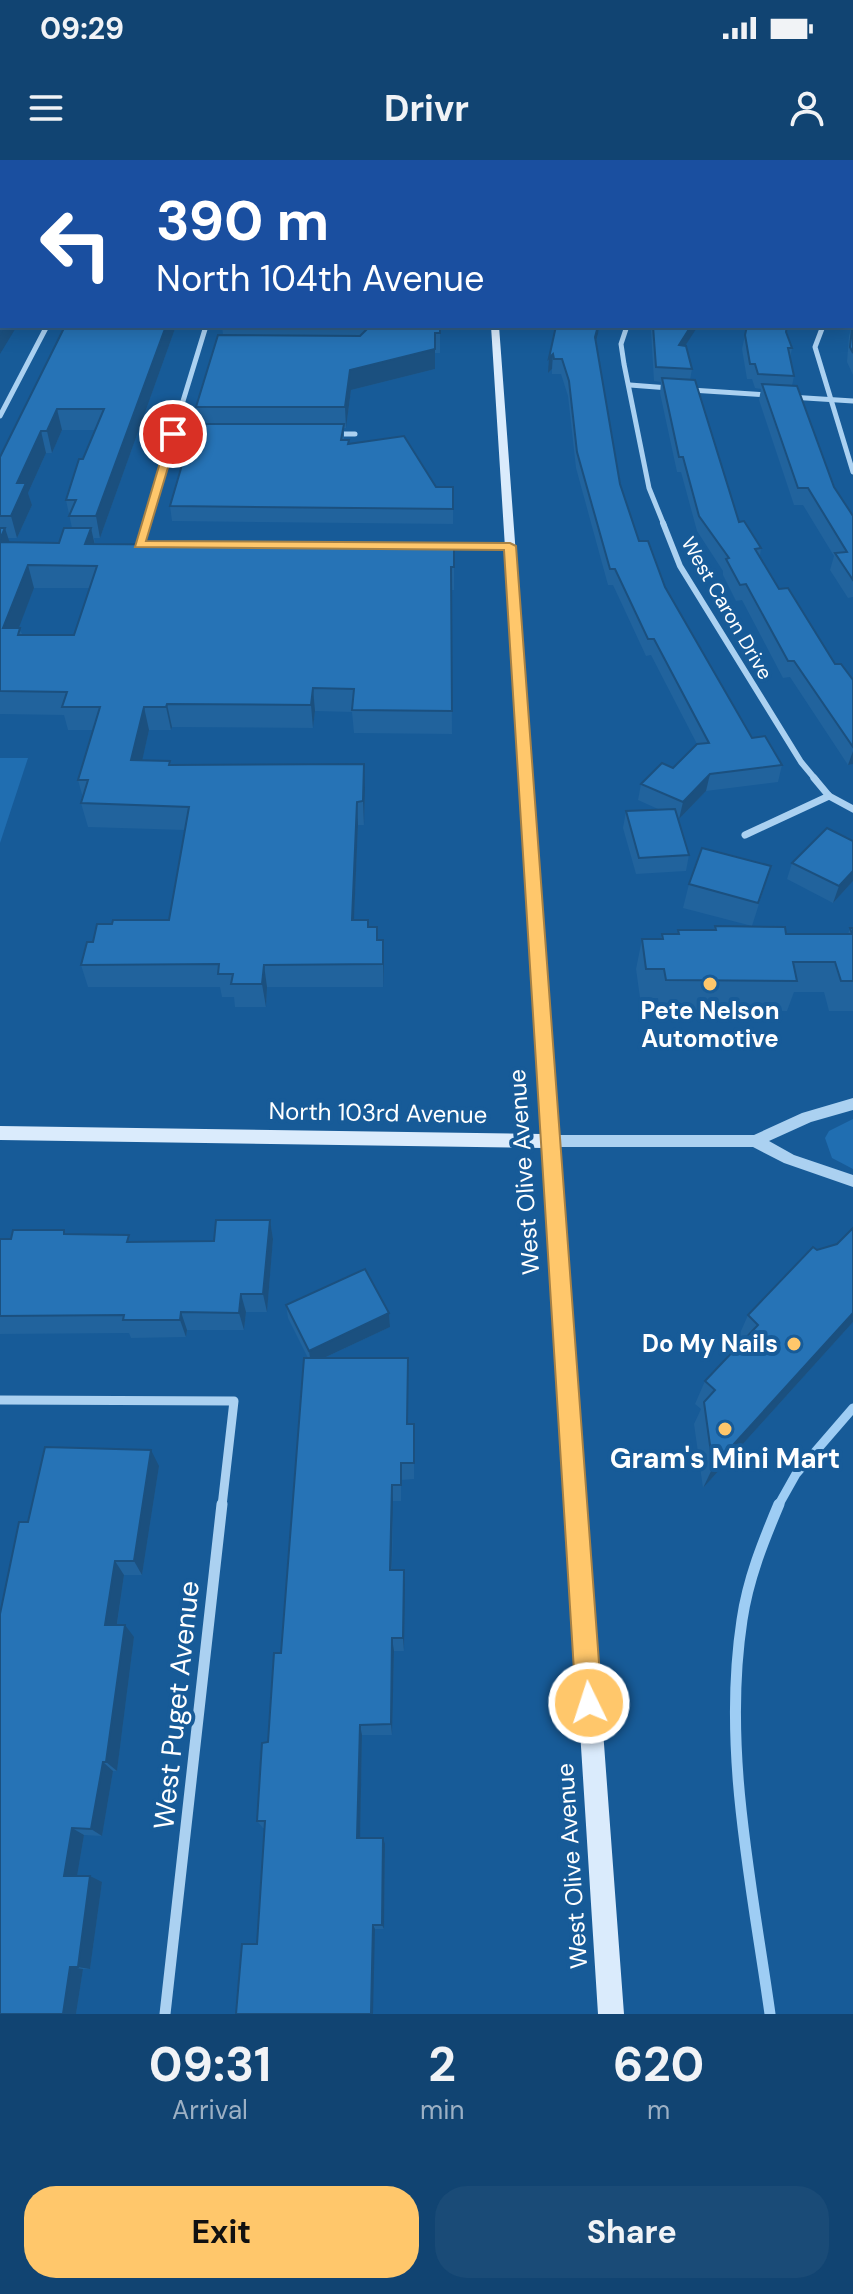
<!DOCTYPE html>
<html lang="en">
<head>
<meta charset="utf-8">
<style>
	:root { --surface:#114472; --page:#1a4b77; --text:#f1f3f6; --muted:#9cb0c4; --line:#305c84; --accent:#ffc76b }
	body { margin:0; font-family:"DM Sans",sans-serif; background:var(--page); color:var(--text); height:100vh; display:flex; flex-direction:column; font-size:30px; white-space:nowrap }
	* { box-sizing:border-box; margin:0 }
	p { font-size:26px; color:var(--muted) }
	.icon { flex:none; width:44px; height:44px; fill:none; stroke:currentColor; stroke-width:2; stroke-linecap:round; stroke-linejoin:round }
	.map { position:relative; height:1854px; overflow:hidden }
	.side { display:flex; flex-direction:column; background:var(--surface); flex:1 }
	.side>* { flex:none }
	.banner { position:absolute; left:0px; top:0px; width:854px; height:168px; box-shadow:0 4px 20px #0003,0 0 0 2px var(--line); background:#1a4fa0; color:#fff; overflow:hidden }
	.pin { position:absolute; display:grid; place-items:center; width:68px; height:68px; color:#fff; margin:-34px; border:4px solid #fff; border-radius:50%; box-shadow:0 2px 8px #0007 }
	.me { position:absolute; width:88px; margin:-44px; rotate:356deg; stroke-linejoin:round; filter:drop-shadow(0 0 6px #0008) }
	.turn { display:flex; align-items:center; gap:28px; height:168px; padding:0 24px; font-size:36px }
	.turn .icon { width:104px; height:104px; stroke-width:2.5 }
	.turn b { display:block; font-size:56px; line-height:68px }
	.eta { display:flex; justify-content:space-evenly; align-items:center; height:136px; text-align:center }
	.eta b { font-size:48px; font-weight:700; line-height:56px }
	.button { display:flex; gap:16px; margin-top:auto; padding:16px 24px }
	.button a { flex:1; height:92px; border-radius:32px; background:var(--accent); color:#111; font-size:32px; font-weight:700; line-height:92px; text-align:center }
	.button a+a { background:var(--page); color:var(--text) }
	.status { display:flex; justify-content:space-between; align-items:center; height:56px; padding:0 40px; background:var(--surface); direction:ltr }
	.status svg { height:22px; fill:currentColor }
	header { display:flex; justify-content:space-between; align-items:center; height:104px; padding:0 24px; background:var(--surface); font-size:36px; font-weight:700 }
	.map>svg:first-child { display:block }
	.green { fill:#206eb1 }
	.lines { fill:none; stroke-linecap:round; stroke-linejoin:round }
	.stream-far1 { stroke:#9ecdf4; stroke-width:9 }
	.stream { stroke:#9ecdf4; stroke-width:11 }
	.minor-far4 { stroke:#abd1f1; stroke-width:5 }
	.minor-far3 { stroke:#abd1f1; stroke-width:6 }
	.minor-far2 { stroke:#abd1f1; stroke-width:7 }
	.minor-far1 { stroke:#abd1f1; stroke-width:9 }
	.minor { stroke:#abd1f1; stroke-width:11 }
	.tertiary { fill:#abd1f1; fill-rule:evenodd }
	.secondary { fill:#daebfc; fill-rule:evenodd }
	.wall { fill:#21639d; fill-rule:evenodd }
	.shaded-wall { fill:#1b507f }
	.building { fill:#2673b6; stroke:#1b507f; stroke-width:2; fill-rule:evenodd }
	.route { fill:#ffc76b; stroke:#a68146; stroke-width:2 }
	.poi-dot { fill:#ffc76b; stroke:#175b98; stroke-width:3 }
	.labels { text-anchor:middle; stroke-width:8; stroke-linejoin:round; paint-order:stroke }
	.far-street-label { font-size:20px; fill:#fff; stroke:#175b98 }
	.poi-label { font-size:24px; font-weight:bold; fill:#fff; stroke:#175b98 }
	.street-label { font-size:24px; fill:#fff; stroke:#175b98 }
	.near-poi-label { font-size:28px; font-weight:bold; fill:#fff; stroke:#175b98 }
	.near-street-label { font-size:28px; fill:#fff; stroke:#175b98 }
</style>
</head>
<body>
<div class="status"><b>09:29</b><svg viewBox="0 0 49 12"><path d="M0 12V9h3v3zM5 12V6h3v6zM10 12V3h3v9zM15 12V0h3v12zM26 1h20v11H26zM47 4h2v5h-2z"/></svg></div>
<header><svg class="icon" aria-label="menu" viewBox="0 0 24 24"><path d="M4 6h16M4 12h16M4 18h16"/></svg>Drivr<svg class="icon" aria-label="person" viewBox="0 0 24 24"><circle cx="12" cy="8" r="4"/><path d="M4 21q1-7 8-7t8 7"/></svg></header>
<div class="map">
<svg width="853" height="1854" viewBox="0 0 853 1854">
	<rect width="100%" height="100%" fill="#175b98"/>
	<!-- green -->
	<g class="green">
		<polygon points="0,598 28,598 0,683"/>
		<polygon points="853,959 853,1009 832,998 825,978 829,971"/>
	</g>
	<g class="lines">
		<!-- stream-far1 -->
		<polyline class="stream-far1" points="778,1346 796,1314 853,1248"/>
		<!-- stream -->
		<path class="stream" d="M770 1854C752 1725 722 1590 742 1460 748 1419 763 1382 779 1344"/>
		<!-- minor-far4 -->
		<g class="minor-far4">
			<polyline points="627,166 621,184 624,204 649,328 664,365"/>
			<polyline points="823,166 815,187 853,312"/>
			<polyline points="630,225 669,228"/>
			<polyline points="691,230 769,235"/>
			<polyline points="790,237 853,241"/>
			<polyline points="0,256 47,166"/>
			<polyline points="173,274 200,274"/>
			<polyline points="333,274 355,274"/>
			<polyline points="145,365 206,166"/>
		</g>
		<!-- minor-far3 -->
		<g class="minor-far3">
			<polyline points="663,363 680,406 801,602 816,620"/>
			<polyline points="139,384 145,363"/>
			<polyline points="349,385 510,386"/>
		</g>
		<!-- minor-far2 -->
		<g class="minor-far2">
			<polyline points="814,618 829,636 853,649"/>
			<polyline points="745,675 829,636"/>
		</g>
		<!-- minor-far1 -->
		<polyline class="minor-far1" points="0,1240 234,1241 222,1346"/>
		<!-- minor -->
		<polyline class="minor" points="165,1854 222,1344"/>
		<!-- tertiary -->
		<polygon class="tertiary" points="853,938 853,950 811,962 769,981 794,995 853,1015 853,1027 784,1003 753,987 551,987 546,985 544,981 546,977 551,975 754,975 802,953"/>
		<!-- secondary -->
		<g class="secondary">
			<rect x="481" y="0" width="6" height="2"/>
			<polygon points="491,166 499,166 624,1854 598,1854 543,988 0,980 0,966 542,974"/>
		</g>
	</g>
	<!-- wall -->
	<g class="wall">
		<polygon points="537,0 853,0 853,81 852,2 538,2"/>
		<polygon points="853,161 853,215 847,202 849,176"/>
		<path d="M65 166H176L100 378H94L95 384 454 386V430H451L452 574 354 573 352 552 315 551 313 568 172 567 171 570H149L142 601H170L171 605 365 628 364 665H358L354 760 368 767H377L378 780 384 803 383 827H267L266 847H235L234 837H222L220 827H88L81 805 93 782 112 764 169 760 185 670 88 667 81 643 83 638 78 620 93 570H68L64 555 0 554V297ZM62 270H95L66 340 72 368 59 383 9 382 8 378H17L32 345 28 333 46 293H52ZM34 428H90L74 475H23L18 468Z"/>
		<polygon points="222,166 440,166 440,193 435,193 435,209 351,230 346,268 344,268 344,280 349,284 436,327 453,327 453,364 172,361 170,346 198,264 196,247 223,175"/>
		<polygon points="556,166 598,174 596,183 620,324 639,381 717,519 752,578 782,605 778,622 706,631 679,659 678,658 689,695 686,711 636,714 623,668 626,651 658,649 638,640 641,624 673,608 697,584 651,495 646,496 613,425 608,425 576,308 568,236 561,214 552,214 552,209 548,213"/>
		<polygon points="651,166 697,166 685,186 692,209 690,220 739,362 761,388 760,396 779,429 835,504 853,520 853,604 848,605 790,517 783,518 742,440 736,441 723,415 723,411 697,371 681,312 677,312 660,233 661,222 654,221 651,172"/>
		<polygon points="787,174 792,188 790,199 794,216 792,226 834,327 853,356 853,437 848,438 830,410 834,396 803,345 794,345 759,240 761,229 755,228 752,219 747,219 742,189 745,175"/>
		<polygon points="792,703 853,721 833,743 787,719"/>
		<polygon points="771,706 752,766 683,748 689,724"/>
		<polygon points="715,766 786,774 848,774 850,768 853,768 853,851 829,851 824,832 794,832 787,851 659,849 658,838 640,838 636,809 642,779 661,779 662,774 678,774 678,770 714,770"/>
		<polygon points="270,1060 273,1079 267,1152 246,1152 244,1170 187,1170 186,1177 131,1178 129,1173 0,1174 0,1079 66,1074 131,1082 214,1081"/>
		<polygon points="853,1068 853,1162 703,1328 694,1264 701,1249 695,1244 705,1221 741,1183 737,1180 748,1155 817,1090 837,1084"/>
		<polygon points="286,1145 389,1153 390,1167 324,1198 408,1198 408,1264 414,1281 414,1319 401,1320 401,1341 393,1341 392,1410 405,1424 404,1491 394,1491 392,1575 362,1575 360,1678 385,1684 384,1769 375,1769 257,1784 265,1668 263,1668 257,1661 281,1493 308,1198 288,1158"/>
		<polygon points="159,1306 142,1415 124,1415 117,1465 134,1477 117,1611 113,1611 102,1676 84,1675 77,1716 102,1722 90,1809 83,1809 76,1854 28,1362"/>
	</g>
	<!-- shaded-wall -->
	<g class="shaded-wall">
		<polygon points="20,0 43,0 35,2 20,2"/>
		<polygon points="2,90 2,107 0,109 0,92"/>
		<polygon points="5,166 17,166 0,194 0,174"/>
		<polygon points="166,166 176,166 100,378 96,356"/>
		<polygon points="598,166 599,166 598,174 593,191 595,177"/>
		<polygon points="691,166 698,166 676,200 679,185"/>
		<polygon points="435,189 435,209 351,230 346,268 345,247 350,210"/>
		<polygon points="553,194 552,209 548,213 549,198"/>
		<polygon points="57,249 62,270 52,293 47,271"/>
		<polygon points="41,271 46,293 28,333 32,345 17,378 11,356 17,323"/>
		<polygon points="5,368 12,390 0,387 0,379"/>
		<polygon points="91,368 96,390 85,384"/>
		<polygon points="28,405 34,428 10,491 3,468"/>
		<polygon points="313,528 315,551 313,568 311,545"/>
		<polygon points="167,544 172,567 171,570 166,547"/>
		<polygon points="144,547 149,570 137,624 131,600"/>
		<polygon points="853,591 853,604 848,605"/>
		<polygon points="364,604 365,628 364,665 363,641"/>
		<polygon points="710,614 706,631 679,659 683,642"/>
		<polygon points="357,642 358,665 353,783 352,760"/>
		<polygon points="853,711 853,721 833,743 839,726"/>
		<polygon points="383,780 384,803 383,827"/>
		<polygon points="264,805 267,827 266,847 262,824"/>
		<polygon points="270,1060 273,1079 267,1152 263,1134"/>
		<polygon points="241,1134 246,1152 244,1170 239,1153"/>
		<polygon points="181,1152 187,1170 186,1177 180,1160"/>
		<polygon points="389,1153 390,1167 311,1204 309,1191"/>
		<polygon points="853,1153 853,1162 703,1328 713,1307"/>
		<polygon points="151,1290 159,1306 142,1415 134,1401"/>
		<polygon points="392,1325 393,1341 391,1424 390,1410"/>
		<polygon points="115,1401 124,1415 115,1477 105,1465"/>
		<polygon points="404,1410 405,1424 404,1491 403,1478"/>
		<polygon points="125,1465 134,1477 117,1611 106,1602"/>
		<polygon points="392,1478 394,1491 392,1575 391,1564"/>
		<polygon points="360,1565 362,1575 360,1684 357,1678"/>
		<polygon points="103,1602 113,1611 102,1676 91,1669"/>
		<polygon points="72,1668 84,1675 76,1722 64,1716"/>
		<polygon points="383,1678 385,1684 384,1769 382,1765"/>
		<polygon points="90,1716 102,1722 90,1809 78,1807"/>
		<polygon points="373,1765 375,1769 373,1854 371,1854"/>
		<polygon points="70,1807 83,1809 76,1854 63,1854"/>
	</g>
	<!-- building -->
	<g class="building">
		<polygon points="0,0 20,0 21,2 2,2 2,46 0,47"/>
		<polygon points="101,0 208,0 207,2 100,2"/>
		<polygon points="392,0 414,0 413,2 392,2"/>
		<polygon points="544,0 628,0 629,2 545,2"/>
		<polygon points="634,0 853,0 853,62 852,2 637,2"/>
		<polygon points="0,49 2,51 2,90 0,92"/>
		<polygon points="2,108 2,166 5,166 0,174 0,111"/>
		<polygon points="853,161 853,193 850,187"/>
		<polygon points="65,166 166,166 96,356 69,356 76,340 66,340 79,299 83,299 104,249 57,249 47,271 41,271 17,323 26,323 11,356 0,356 0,297"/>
		<polygon points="361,166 440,166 440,173 435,173 435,189 350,210 345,247 196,247 218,175 360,176 366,170"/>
		<polygon points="556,166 598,166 595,177 620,324 639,381 648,381 665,427 752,578 765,576 782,605 710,614 683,642 641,624 662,603 673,608 697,584 709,583 654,479 648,479 615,409 610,409 577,292 569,221 562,199 554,199 553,194 549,198"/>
		<polygon points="653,166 691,166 679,185 686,186 692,209 656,207"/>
		<polygon points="747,166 787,166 786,172 792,188 788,188 794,216 758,214 755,204 750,204 745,175"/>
		<polygon points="662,218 695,220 739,362 744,361 761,388 755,389 779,429 788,428 835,504 841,504 853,520 853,587 794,501 788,501 746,424 740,425 726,399 729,398 699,356 683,297 679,297"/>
		<polygon points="762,224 797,226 834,327 853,356 853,420 835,393 847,392 808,328 798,328"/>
		<polygon points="194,264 344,264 341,280 349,280 348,284 404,276 436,327 453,327 453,349 170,346"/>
		<polygon points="0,368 5,368 0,379"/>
		<path d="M64 368H91L85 384 454 386V407H451L452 551 352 550 354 529 313 528 311 545 167 544 166 547H144L131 600 170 601 169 605 364 604 363 641 357 642 352 760H368V767H377V780H383V804L264 805 262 824H231L233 814H218L219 804 81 805 87 782H93L97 764H112L113 760H169L189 647 81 643 88 620H78L100 547H62L67 532 0 531V382L59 383ZM28 405 97 406 74 475H18L20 468H3Z"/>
		<polygon points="675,649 689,695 639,698 626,651"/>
		<polygon points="827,668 853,681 853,711 839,726 792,703"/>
		<polygon points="702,688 771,706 758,743 689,724"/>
		<polygon points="715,766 785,767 786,774 852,774 850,768 853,768 853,821 841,821 835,802 793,802 797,821 666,820 664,809 646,809 642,779 663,779 662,774 679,774 678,770 716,770"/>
		<polygon points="216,1060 270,1060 263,1134 241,1134 239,1153 181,1152 180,1160 123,1160 124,1155 0,1156 0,1079 11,1079 13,1070 64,1070 64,1074 129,1075 127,1082 214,1081"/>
		<polygon points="853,1068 853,1153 713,1307 704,1242 715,1230 705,1221 758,1165 748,1155 813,1087 817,1090 837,1084"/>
		<polygon points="365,1109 389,1153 309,1191 286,1145"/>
		<polygon points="304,1198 408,1198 407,1264 414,1264 414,1303 401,1303 401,1325 392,1325 390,1410 404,1410 403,1478 392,1478 391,1564 360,1565 357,1678 383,1678 382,1765 373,1765 371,1854 236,1854 242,1784 257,1784 265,1661 257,1661 262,1583 268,1582 274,1493 281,1493"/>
		<polygon points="45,1287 151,1290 134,1401 115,1401 105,1465 125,1465 106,1602 103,1602 91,1669 72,1668 64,1716 90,1716 78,1807 70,1807 63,1854 0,1854 0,1454 19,1362 28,1362"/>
	</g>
	<!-- route -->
	<polygon class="route" points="169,272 178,274 146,381 510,383 516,386 602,1543 598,1552 589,1555 580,1552 576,1543 504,390 135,387"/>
	<!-- markers -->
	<g class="poi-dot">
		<circle cx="710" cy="824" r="8"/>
		<circle cx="794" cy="1184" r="8"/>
		<circle cx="725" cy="1269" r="8"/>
	</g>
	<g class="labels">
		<!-- far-street labels -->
		<g class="far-street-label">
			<text transform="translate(727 448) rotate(60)" y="7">West Caron Drive</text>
		</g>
		<!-- poi labels -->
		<g class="poi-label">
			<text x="710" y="859">Pete Nelson<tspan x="710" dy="28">Automotive</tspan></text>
			<text x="778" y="1192" text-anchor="end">Do My Nails</text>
		</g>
		<!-- street labels -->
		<g class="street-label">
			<text transform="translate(378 953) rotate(1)" y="8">North 103rd Avenue</text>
			<text transform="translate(524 1012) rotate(-94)" y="8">West Olive Avenue</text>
			<text transform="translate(572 1706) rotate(-94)" y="8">West Olive Avenue</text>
		</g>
		<!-- near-poi labels -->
		<g class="near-poi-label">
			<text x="725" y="1308">Gram's Mini Mart</text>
		</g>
		<!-- near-street labels -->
		<g class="near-street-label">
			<text transform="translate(176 1545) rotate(-84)" y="10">West Puget Avenue</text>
		</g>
	</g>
</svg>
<div class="pin" style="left:173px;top:274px;background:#d93025"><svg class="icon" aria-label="arrive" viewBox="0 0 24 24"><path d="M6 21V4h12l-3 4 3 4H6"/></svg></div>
<svg class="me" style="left:589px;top:1543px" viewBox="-20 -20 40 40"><circle r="17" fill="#ffc76b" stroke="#fff" stroke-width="3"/><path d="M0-11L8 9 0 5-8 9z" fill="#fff"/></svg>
<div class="banner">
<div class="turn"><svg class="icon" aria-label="left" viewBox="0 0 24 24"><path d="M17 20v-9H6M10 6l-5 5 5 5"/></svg><div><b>390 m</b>North 104th Avenue</div></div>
</div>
</div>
<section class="side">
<div class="eta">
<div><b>09:31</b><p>Arrival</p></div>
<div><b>2</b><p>min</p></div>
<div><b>620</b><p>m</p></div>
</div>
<div class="button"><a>Exit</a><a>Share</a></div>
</section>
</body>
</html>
